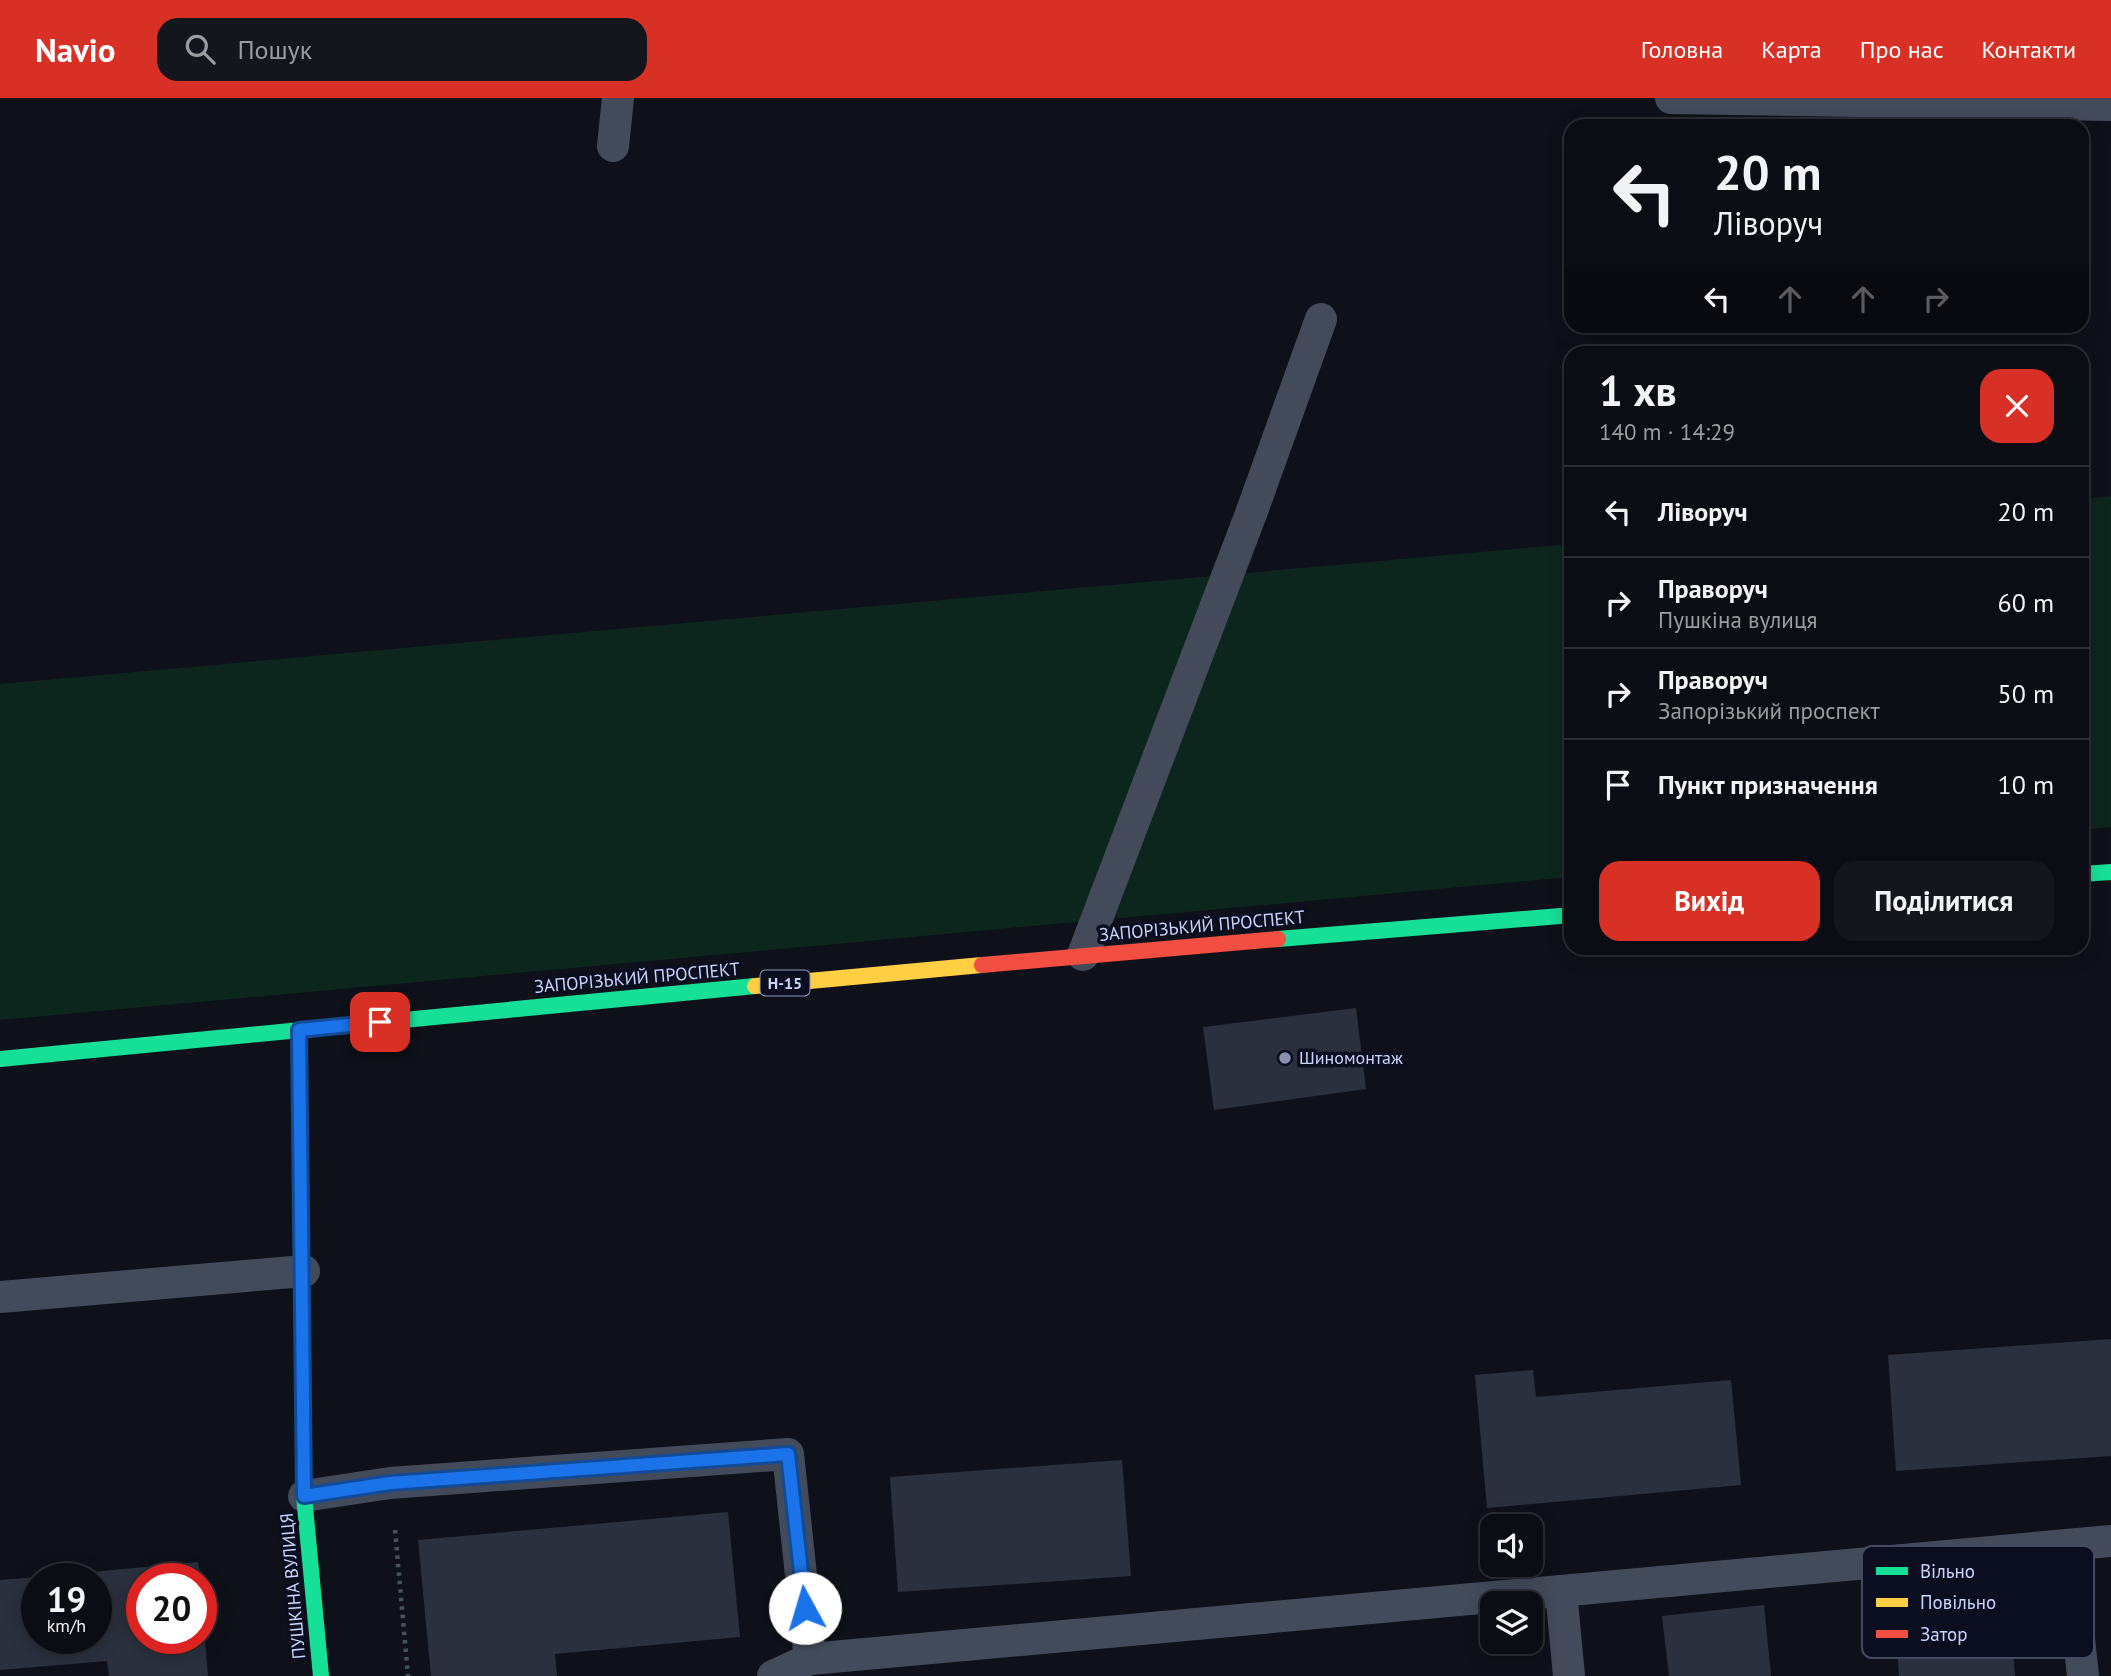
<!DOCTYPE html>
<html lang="uk">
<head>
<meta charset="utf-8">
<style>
	:root { --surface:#0b0d14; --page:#14161d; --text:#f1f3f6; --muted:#9a9ca0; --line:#2b2d34; --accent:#d93025 }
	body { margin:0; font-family:"PT Sans",sans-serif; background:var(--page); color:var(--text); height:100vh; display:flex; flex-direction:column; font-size:26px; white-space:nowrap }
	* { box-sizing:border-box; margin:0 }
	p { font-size:23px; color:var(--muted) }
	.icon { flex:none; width:38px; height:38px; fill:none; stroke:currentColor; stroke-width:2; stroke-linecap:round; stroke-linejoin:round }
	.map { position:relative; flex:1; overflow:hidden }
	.sheet { position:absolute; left:1564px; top:248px; width:525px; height:609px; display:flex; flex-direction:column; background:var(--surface); border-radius:21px; box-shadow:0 4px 18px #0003,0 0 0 2px var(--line) }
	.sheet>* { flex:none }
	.banner { position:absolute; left:1564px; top:21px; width:525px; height:214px; border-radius:21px; box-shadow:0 4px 18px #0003,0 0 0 2px var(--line); background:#0b0d14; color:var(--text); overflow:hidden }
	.fabs { position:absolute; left:1480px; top:1416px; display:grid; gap:14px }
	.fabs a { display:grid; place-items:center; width:63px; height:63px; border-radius:14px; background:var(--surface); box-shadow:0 4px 18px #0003,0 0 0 2px var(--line); font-size:35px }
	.speed { position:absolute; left:21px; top:1465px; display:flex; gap:14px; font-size:35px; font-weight:700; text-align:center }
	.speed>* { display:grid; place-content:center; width:91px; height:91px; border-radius:50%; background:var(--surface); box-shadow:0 4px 18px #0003,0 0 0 2px var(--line); line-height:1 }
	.speed small { font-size:18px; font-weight:400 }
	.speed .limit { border:10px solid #d22; background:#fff; color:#111 }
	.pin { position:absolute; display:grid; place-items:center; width:60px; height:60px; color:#fff; margin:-30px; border-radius:14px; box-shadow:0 4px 10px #0006 }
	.me { position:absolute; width:77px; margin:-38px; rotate:354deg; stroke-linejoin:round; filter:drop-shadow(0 0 5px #0008) }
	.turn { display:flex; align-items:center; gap:24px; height:147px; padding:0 35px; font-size:32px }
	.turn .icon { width:91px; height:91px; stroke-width:2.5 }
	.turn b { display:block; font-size:49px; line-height:60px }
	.lanes { display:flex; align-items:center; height:66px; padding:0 35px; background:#0003; justify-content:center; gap:35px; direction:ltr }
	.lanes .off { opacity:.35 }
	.round { display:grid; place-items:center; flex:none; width:74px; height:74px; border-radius:21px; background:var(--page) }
	.overview { display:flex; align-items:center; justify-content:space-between; height:119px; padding:0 35px }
	h1 { font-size:42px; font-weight:600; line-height:52px }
	.action { display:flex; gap:14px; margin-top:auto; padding:14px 35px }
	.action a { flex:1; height:80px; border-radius:21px; background:var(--accent); color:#fff; font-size:28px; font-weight:600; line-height:80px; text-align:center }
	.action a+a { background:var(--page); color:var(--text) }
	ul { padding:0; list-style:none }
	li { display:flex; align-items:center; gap:21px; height:91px; padding:0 35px; border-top:2px solid var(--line) }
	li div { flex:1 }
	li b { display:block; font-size:26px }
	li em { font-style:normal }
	header { display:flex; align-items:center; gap:42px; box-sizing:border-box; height:98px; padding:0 35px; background:var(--accent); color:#fff }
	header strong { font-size:33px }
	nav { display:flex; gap:38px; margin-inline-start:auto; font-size:24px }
	.search { width:490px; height:63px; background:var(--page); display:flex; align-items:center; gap:18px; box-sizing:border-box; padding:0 24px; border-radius:21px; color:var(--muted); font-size:26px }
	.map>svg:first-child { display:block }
	.green { fill:#0d261d }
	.building { fill:#2b303e }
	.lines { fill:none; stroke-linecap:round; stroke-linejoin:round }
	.path { stroke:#3f5558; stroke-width:4.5; stroke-dasharray:3.5 5; stroke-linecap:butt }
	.lane { stroke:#434b5b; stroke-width:32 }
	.fast { stroke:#16e098; stroke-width:16 }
	.slow { stroke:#ffcf43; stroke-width:16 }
	.jam { stroke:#f24e42; stroke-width:16 }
	.route-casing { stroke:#114b97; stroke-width:18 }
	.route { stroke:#1a73e8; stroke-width:12 }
	.poi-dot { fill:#8791af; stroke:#0b0e1e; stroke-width:2.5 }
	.labels { text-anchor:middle; stroke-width:7; stroke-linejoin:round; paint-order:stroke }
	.shield { fill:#0b0e1e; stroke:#8f9abc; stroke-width:2 }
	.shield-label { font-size:16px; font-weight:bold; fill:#c8d6ff }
	.street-label { font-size:18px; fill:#c8d6ff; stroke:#0b0e1e }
	.poi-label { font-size:18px; fill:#c8d6ff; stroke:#0b0e1e; text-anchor:start }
	.key { fill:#0b0e1e; stroke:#444a62; stroke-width:2 }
	.key-label { font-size:19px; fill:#c8d6ff }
</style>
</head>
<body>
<header>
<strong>Navio</strong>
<div class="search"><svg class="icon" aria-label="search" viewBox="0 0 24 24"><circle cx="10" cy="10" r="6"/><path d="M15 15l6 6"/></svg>Пошук</div>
<nav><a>Головна</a><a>Карта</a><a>Про нас</a><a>Контакти</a></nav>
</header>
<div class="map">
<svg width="2111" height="1578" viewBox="0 0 2111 1578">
	<rect width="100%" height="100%" fill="#0f111a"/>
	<!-- green -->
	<g class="green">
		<polygon points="2111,398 2111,729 2083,732 2083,401"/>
		<polygon points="1571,446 1571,779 0,922 0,586"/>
	</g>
	<!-- building -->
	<g class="building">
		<polygon points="1356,910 1366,991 1214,1012 1203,929"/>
		<polygon points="2111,1241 2111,1358 1896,1373 1888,1257"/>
		<polygon points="1533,1272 1536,1299 1731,1282 1741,1387 1487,1410 1475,1277"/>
		<polygon points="1122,1362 1131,1478 898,1494 890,1379"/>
		<polygon points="728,1414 740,1539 555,1556 557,1578 431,1578 418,1442"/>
		<polygon points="198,1464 200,1480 142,1480 142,1540 201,1540 203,1519 208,1578 109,1578 107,1563 0,1572 0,1482 37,1479 37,1540 96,1540 96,1480 38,1479"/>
		<polygon points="2007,1469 2015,1578 1899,1578 1892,1478"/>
		<polygon points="1764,1507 1771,1578 1669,1578 1662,1518"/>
	</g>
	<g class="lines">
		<!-- path -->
		<polyline class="path" points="395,1432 408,1578"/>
		<!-- lane -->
		<g class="lane">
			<polyline points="1671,0 2111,7"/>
			<polyline points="613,48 618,0"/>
			<polyline points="1083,857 1252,413 1321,221"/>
			<polyline points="0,1199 304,1173"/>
			<polyline points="304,1398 390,1385 788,1356 810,1561 773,1578"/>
			<polyline points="2069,1447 2083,1578"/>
			<polyline points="1561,1493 1569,1578"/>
			<polyline points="810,1561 2111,1443"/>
		</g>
		<!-- fast -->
		<g class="fast">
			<polyline points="2082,776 2111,774"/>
			<polyline points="1278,841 1572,817"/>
			<polyline points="299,932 304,1398 321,1578"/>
			<polyline points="0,961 755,888"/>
		</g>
		<!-- slow -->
		<polyline class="slow" points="755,888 982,867"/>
		<!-- jam -->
		<polyline class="jam" points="982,867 1278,841"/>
	</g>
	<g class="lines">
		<!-- route casing -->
		<g class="route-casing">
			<polyline id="route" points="380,924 299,932 304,1398 390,1385 788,1356 805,1510"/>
		</g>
		<!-- route -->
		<use href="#route" class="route"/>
	</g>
	<!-- markers -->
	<circle class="poi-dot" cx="1285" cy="960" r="7"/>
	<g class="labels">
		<!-- shield labels -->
		<rect class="shield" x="760.5" y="872.5" width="49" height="25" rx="5"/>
		<g class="shield-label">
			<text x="785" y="891">Н-15</text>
		</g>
		<!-- street labels -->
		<g class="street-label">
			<text transform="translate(1202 828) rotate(-5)" y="6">ЗАПОРІЗЬКИЙ ПРОСПЕКТ</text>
			<text transform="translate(637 880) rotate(-5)" y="6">ЗАПОРІЗЬКИЙ ПРОСПЕКТ</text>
			<text transform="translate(293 1488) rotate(-95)" y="6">ПУШКІНА ВУЛИЦЯ</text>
		</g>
		<!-- poi labels -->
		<g class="poi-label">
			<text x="1299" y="966">Шиномонтаж</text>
		</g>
	</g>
	<!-- legend -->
	<rect x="1862" y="1448" width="232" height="112" rx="10" class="key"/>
	<rect x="1876" y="1469" width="32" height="8" fill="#16e098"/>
	<rect x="1876" y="1500" width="32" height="9" fill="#ffcf43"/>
	<rect x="1876" y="1532" width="32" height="8" fill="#f24e42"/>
	<g class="key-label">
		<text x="1920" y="1480">Вільно</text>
		<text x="1920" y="1511">Повільно</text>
		<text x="1920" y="1543">Затор</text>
	</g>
</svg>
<div class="fabs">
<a><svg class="icon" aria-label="sound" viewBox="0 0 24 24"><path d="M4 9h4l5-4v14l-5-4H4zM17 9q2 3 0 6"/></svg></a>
<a><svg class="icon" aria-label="layers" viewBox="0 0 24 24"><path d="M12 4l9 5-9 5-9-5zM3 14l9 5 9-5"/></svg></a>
</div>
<div class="speed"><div>19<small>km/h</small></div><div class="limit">20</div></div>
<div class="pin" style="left:380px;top:924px;background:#d93025"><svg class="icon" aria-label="arrive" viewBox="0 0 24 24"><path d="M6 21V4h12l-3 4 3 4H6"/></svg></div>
<svg class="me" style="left:805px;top:1510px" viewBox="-20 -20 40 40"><circle r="19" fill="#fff"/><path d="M0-13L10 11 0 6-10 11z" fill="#1a73e8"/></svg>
<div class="banner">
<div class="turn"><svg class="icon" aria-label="left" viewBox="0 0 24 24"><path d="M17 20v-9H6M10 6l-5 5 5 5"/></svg><div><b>20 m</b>Ліворуч</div></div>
<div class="lanes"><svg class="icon" aria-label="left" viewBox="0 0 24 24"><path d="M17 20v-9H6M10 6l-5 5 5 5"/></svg><svg class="icon off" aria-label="ahead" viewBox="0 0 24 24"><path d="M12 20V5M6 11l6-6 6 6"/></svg><svg class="icon off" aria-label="ahead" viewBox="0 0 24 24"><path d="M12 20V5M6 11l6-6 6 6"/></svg><svg class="icon off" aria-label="right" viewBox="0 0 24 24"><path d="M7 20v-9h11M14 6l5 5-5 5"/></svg></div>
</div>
<section class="sheet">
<div class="overview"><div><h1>1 хв</h1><p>140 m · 14:29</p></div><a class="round" style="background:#d93025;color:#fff"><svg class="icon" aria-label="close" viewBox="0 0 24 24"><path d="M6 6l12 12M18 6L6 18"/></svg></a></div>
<ul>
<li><svg class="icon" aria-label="left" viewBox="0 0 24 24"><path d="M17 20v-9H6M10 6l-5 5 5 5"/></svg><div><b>Ліворуч</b></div><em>20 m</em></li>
<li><svg class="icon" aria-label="right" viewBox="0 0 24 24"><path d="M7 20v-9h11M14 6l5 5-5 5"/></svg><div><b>Праворуч</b><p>Пушкіна вулиця</p></div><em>60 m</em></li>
<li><svg class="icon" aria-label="right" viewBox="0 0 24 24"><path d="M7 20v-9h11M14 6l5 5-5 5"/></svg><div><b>Праворуч</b><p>Запорізький проспект</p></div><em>50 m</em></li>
<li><svg class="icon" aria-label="arrive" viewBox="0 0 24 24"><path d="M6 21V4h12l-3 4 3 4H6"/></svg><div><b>Пункт призначення</b></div><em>10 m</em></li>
</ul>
<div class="action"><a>Вихід</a><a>Поділитися</a></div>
</section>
</div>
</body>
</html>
